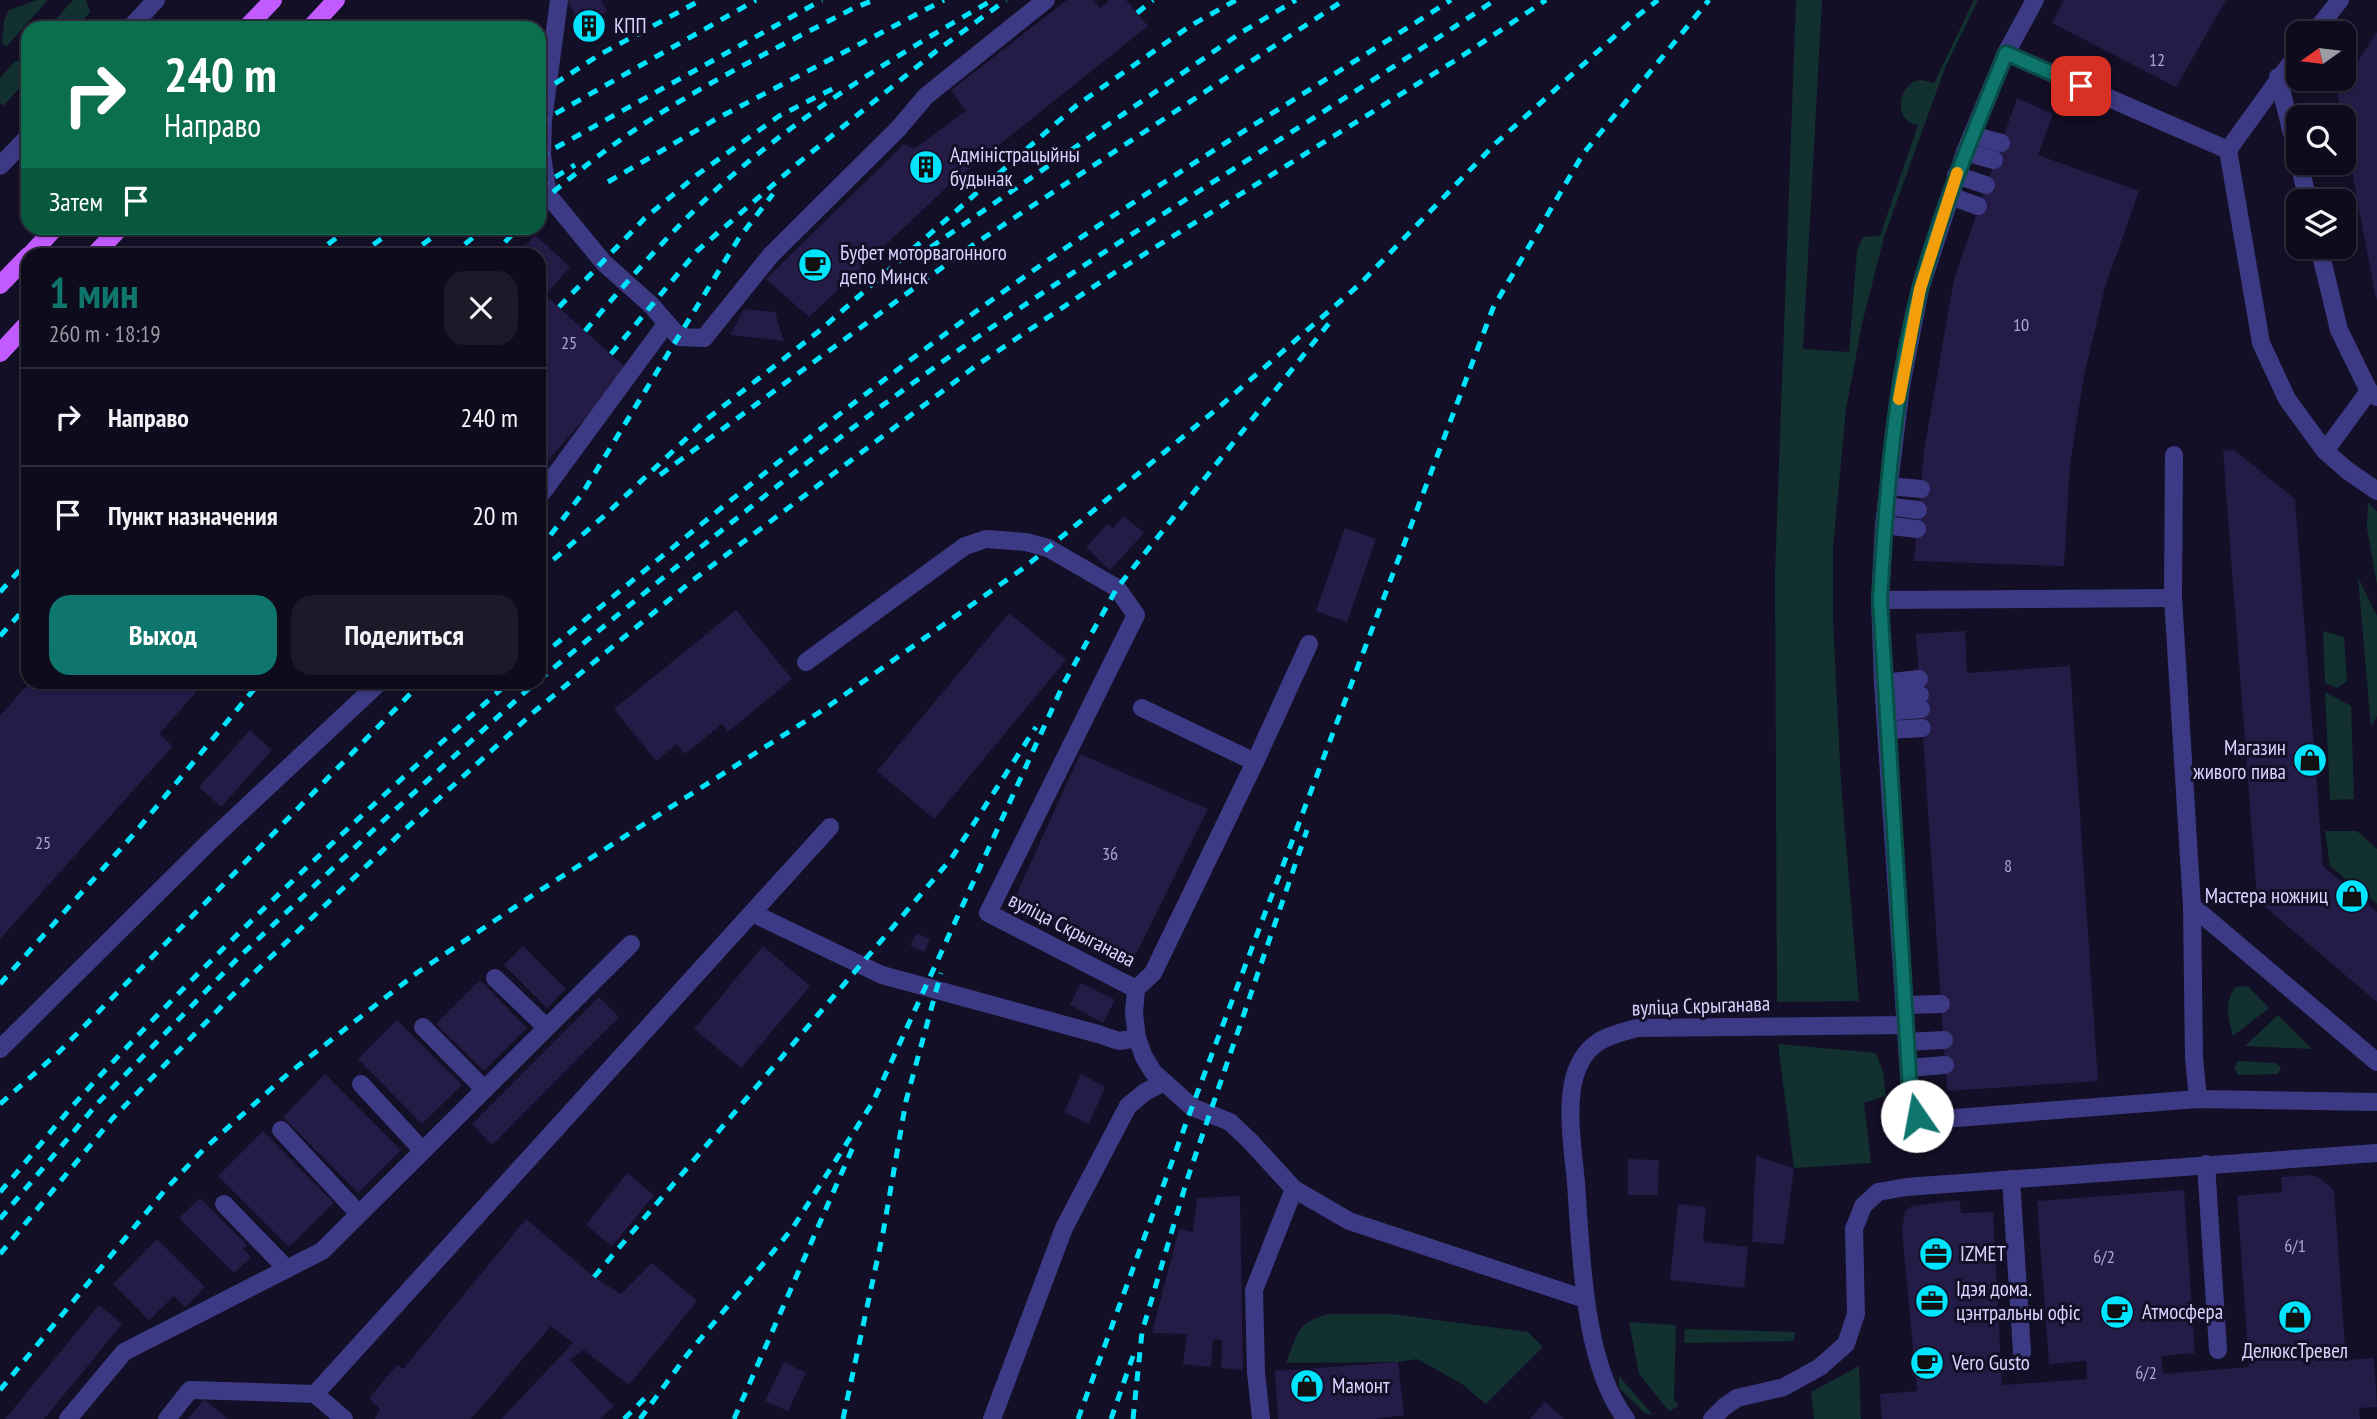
<!DOCTYPE html>
<html lang="ru">
<head>
<meta charset="utf-8">
<style>
	:root { --surface:#0e0b1c; --page:#1c1929; --text:#f1f3f6; --muted:#9b9ba3; --line:#2e2b3b; --accent:#0f766e }
	body { margin:0; font-family:"PT Sans Narrow",sans-serif; background:var(--page); color:var(--text); height:100vh; display:flex; flex-direction:column; font-size:26px; white-space:nowrap }
	* { box-sizing:border-box; margin:0 }
	p { font-size:23px; color:var(--muted) }
	.icon { flex:none; width:38px; height:38px; fill:none; stroke:currentColor; stroke-width:2; stroke-linecap:round; stroke-linejoin:round }
	.map { position:relative; flex:1; overflow:hidden }
	.sheet { position:absolute; left:21px; top:248px; width:525px; height:441px; display:flex; flex-direction:column; background:var(--surface); border-radius:21px; box-shadow:0 2px 5px #0004,0 0 0 2px var(--line) }
	.sheet>* { flex:none }
	.top-card { position:absolute; left:21px; top:21px; width:525px; height:214px; border-radius:21px; box-shadow:0 2px 5px #0004,0 0 0 2px var(--line); background:#0b6e4f; color:#fff; overflow:hidden }
	.needle { width:46px; rotate:256deg }
	.tools { position:absolute; left:2286px; top:21px; display:grid; gap:14px }
	.tools a { display:grid; place-items:center; width:70px; height:70px; border-radius:14px; background:var(--surface); box-shadow:0 2px 5px #0004,0 0 0 2px var(--line); font-size:35px }
	.pin { position:absolute; display:grid; place-items:center; width:60px; height:60px; color:#fff; margin:-30px; border-radius:14px; box-shadow:0 4px 10px #0006 }
	.me { position:absolute; width:77px; margin:-38px; rotate:348deg; stroke-linejoin:round; filter:drop-shadow(0 0 5px #0008) }
	.turn { display:flex; align-items:center; gap:24px; height:147px; padding:0 28px; font-size:32px }
	.turn .icon { width:91px; height:91px; stroke-width:2.5 }
	.turn b { display:block; font-size:49px; line-height:60px }
	.then { display:flex; align-items:center; height:66px; padding:0 28px; background:#0003; gap:14px; font-size:26px }
	.round { display:grid; place-items:center; flex:none; width:74px; height:74px; border-radius:21px; background:var(--page) }
	.headline { display:flex; align-items:center; justify-content:space-between; height:119px; padding:0 28px }
	h1 { font-size:42px; font-weight:800; line-height:52px; color:var(--accent) }
	.cta { display:flex; gap:14px; margin-top:auto; padding:14px 28px }
	.cta a { flex:1; height:80px; border-radius:21px; background:var(--accent); color:#fff; font-size:28px; font-weight:800; line-height:80px; text-align:center }
	.cta a+a { background:var(--page); color:var(--text) }
	ul { padding:0; list-style:none }
	li { display:flex; align-items:center; gap:21px; height:98px; padding:0 28px; border-top:2px solid var(--line) }
	li div { flex:1 }
	li b { display:block; font-size:26px }
	li em { font-style:normal }
	.map>svg:first-child { display:block }
	.green { fill:#12302f }
	.building { fill:#241b47 }
	.lines { fill:none; stroke-linecap:round; stroke-linejoin:round }
	.minor { stroke:#3d3a85; stroke-width:18 }
	.major { stroke:#c25bff; stroke-width:18 }
	.rail { stroke:#00e5ff; stroke-width:5; stroke-dasharray:10 9; stroke-linecap:butt }
	.route-casing { stroke:#0a4d48; stroke-width:18 }
	.route { stroke:#0f766e; stroke-width:12 }
	.slow { stroke:#f59e0b; stroke-width:12 }
	.labels { text-anchor:middle; stroke-width:6; stroke-linejoin:round; paint-order:stroke }
	.number-label { font-size:18px; fill:#aca6d1 }
	.poi-label { font-size:21px; fill:#d9d4ff; stroke:#130f26; text-anchor:start }
	.street-label { font-size:21px; fill:#d9d4ff; stroke:#130f26 }
</style>
</head>
<body>
<div class="map">
<svg width="2377" height="1419" viewBox="0 0 2377 1419">
	<rect width="100%" height="100%" fill="#130f26"/>
	<!-- green -->
	<g class="green">
		<polygon points="37,0 48,0 6,47 2,43 4,21 9,10"/>
		<polygon points="73,0 86,0 90,12 76,28 48,28"/>
		<path d="M1796 0H1822L1803 349 1849 352 1857 250 1863 237 1880 236 1918 125C1914 124 1910 123 1907 120 1895 110 1902 85 1916 81 1922 79 1928 82 1934 83L1974 0H1978L1945 68 1884 237 1862 324 1846 409 1833 548V620L1841 783 1859 1001 1777 1002 1775 573Z"/>
		<polygon points="28,58 28,79 3,106 0,103 0,78 14,62"/>
		<polygon points="2368,502 2377,512 2377,585 2367,528"/>
		<polygon points="2358,577 2377,616 2377,716 2371,727"/>
		<polygon points="2323,631 2344,637 2347,681 2337,688 2325,683"/>
		<polygon points="2325,692 2351,706 2354,799 2330,800"/>
		<polygon points="2325,831 2357,831 2377,849 2377,904 2330,866"/>
		<path d="M2248 986 2269 1008 2233 1036C2228 1017 2224 1005 2235 987Z"/>
		<polygon points="2278,1015 2312,1049 2245,1046"/>
		<polygon points="1778,1044 1876,1053 1883,1072 1886,1096 1864,1103 1871,1163 1794,1168"/>
		<polygon points="2238,1061 2276,1063 2281,1068 2278,1074 2238,1075 2234,1067"/>
		<path d="M1328 1314H1392L1528 1332 1543 1347 1486 1404 1462 1384 1417 1359 1398 1362 1286 1363C1298 1333 1296 1323 1328 1314Z"/>
		<polygon points="1629,1322 1676,1325 1674,1399 1679,1406 1669,1411 1639,1374"/>
		<polygon points="1685,1329 1795,1332 1794,1341 1684,1343"/>
		<polygon points="1859,1366 1861,1419 1814,1419 1811,1392"/>
		<polygon points="1619,1376 1653,1415 1645,1413 1619,1388"/>
	</g>
	<!-- building -->
	<g class="building">
		<polygon points="567,0 601,0 607,11 593,19 601,33 588,39"/>
		<polygon points="1067,0 1094,0 1100,9 1109,0 1126,0 1148,26 948,186 809,317 766,279 904,144 914,149 966,111 951,90"/>
		<polygon points="2064,0 2226,0 2176,87 2052,23"/>
		<polygon points="2377,32 2377,298 2376,299 2337,93"/>
		<polygon points="2017,98 2053,114 2038,155 2139,191 2105,287 2084,376 2070,464 2064,566 1914,561 1924,451 1954,279"/>
		<polygon points="535,235 570,267 545,295 628,370 539,470 539,256 517,256"/>
		<polygon points="744,309 775,312 784,341 730,335"/>
		<polygon points="2234,450 2295,499 2323,866 2377,912 2377,1002 2257,900 2223,451"/>
		<polygon points="1124,516 1144,533 1110,570 1086,547 1108,524 1113,528"/>
		<polygon points="1345,528 1376,539 1347,622 1316,611"/>
		<polygon points="736,610 792,679 728,732 722,724 685,754 677,744 656,761 614,709"/>
		<polygon points="1009,613 1066,660 934,819 877,771"/>
		<polygon points="1965,631 1967,673 2070,666 2098,1081 1947,1091 1916,634"/>
		<polygon points="30,682 205,682 159,734 173,746 0,939 0,716"/>
		<polygon points="250,730 272,750 221,807 199,787"/>
		<polygon points="1080,754 1208,809 1131,964 1014,900"/>
		<polygon points="917,933 930,940 924,952 910,945"/>
		<polygon points="523,946 566,989 547,1008 504,965"/>
		<polygon points="763,946 810,986 741,1068 694,1029"/>
		<polygon points="480,980 527,1028 484,1071 436,1024"/>
		<polygon points="1081,983 1115,1000 1103,1023 1070,1005"/>
		<polygon points="599,997 619,1017 492,1145 472,1124"/>
		<polygon points="397,1020 462,1085 422,1124 358,1059"/>
		<polygon points="325,1074 401,1150 358,1193 283,1117"/>
		<polygon points="1081,1074 1105,1087 1089,1124 1064,1112"/>
		<polygon points="263,1131 334,1203 289,1247 218,1176"/>
		<polygon points="1756,1156 1794,1168 1784,1244 1752,1242"/>
		<polygon points="1628,1159 1659,1160 1658,1195 1628,1195"/>
		<polygon points="627,1173 654,1195 612,1246 586,1225"/>
		<polygon points="2309,1175 2318,1177 2334,1190 2346,1360 2374,1358 2377,1407 2359,1408 2360,1419 1882,1419 1880,1394 1917,1391 1902,1230 1905,1211 1912,1206 1960,1200 1961,1213 1993,1212 2002,1385 2087,1379 2086,1361 2049,1364 2037,1201 2184,1190 2195,1353 2161,1356 2163,1374 2249,1367 2237,1196 2282,1192 2281,1177"/>
		<polygon points="1240,1196 1243,1370 1221,1368 1222,1340 1213,1339 1211,1367 1183,1364 1187,1334 1152,1333 1179,1229 1193,1232 1197,1198"/>
		<polygon points="200,1198 247,1245 243,1249 251,1257 234,1273 179,1218"/>
		<polygon points="1678,1204 1706,1207 1703,1242 1748,1247 1744,1288 1670,1280"/>
		<polygon points="526,1219 594,1277 621,1294 652,1263 697,1301 629,1385 584,1350 570,1360 614,1406 600,1419 501,1419 573,1343 551,1326 471,1419 375,1419 380,1409 369,1398 397,1365 403,1369"/>
		<polygon points="157,1239 205,1287 185,1307 174,1296 149,1320 113,1284"/>
		<polygon points="99,1305 122,1324 44,1419 5,1419"/>
		<polygon points="784,1362 806,1373 788,1411 765,1401"/>
		<polygon points="1398,1362 1404,1415 1375,1419 1278,1419 1275,1371"/>
		<polygon points="204,1399 228,1419 188,1419"/>
		<polygon points="1545,1402 1564,1419 1530,1419"/>
	</g>
	<g class="lines">
		<!-- minor -->
		<g class="minor">
			<polyline points="559,0 543,120 542,155 548,195 604,263 651,305 679,337 704,338 771,255 898,129 926,96 1046,0"/>
			<polyline points="2035,0 2006,53 1965,152 1920,289 1901,386 1884,525 1880,600 1883,683 1911,1106 1917,1116 1930,1120 2198,1099 2377,1102"/>
			<polyline points="130,28 156,0"/>
			<polyline points="2314,33 2340,0"/>
			<polyline points="2006,53 2228,150"/>
			<polyline points="2298,53 2228,150 2261,343 2287,399 2325,451 2348,471 2377,491"/>
			<polyline points="2278,77 2298,158"/>
			<polyline points="1972,135 2001,143"/>
			<polyline points="1965,152 1994,160"/>
			<polyline points="2299,163 2308,201"/>
			<polyline points="0,166 28,137"/>
			<polyline points="1956,175 1986,185"/>
			<polyline points="1950,196 1978,206"/>
			<polyline points="2319,247 2339,330 2369,391 2377,397"/>
			<polyline points="2325,451 2369,391"/>
			<polyline points="2174,455 2173,598 2192,906 2377,1062"/>
			<polyline points="1889,486 1921,489"/>
			<polyline points="539,497 666,324"/>
			<polyline points="1886,506 1918,510"/>
			<polyline points="1884,525 1917,529"/>
			<polyline points="1880,600 2173,598"/>
			<polyline points="806,662 965,546 986,539 1026,542 1048,548 1117,588 1136,615 988,913 1136,989 1134,1013 1137,1038 1144,1057 1153,1072 1192,1107 1230,1122 1251,1142 1294,1189 1349,1221 1585,1299"/>
			<polyline points="1883,683 1919,679"/>
			<polyline points="1884,697 1920,695"/>
			<polyline points="1886,712 1921,709"/>
			<polyline points="1887,730 1922,728"/>
			<polyline points="1255,762 1309,644"/>
			<polyline points="2192,906 2194,1057 2198,1099"/>
			<polyline points="752,913 882,975 1098,1034 1119,1041 1137,1038"/>
			<polyline points="495,978 546,1027"/>
			<polyline points="1136,989 1153,973 1255,762 1142,708"/>
			<polyline points="1906,1005 1941,1004"/>
			<polyline points="423,1027 484,1089"/>
			<polyline points="1907,1042 1944,1040"/>
			<polyline points="0,1049 211,840 380,682"/>
			<polyline points="1909,1068 1945,1065"/>
			<polyline points="361,1084 423,1151"/>
			<polyline points="281,1130 359,1214"/>
			<polyline points="2206,1164 2218,1350"/>
			<polyline points="2011,1179 2022,1352"/>
			<polyline points="224,1204 287,1269"/>
			<polyline points="315,1394 344,1419"/>
			<polyline points="68,1419 124,1352 322,1251 631,944"/>
			<polyline points="167,1419 190,1390 315,1394 830,827"/>
			<polyline points="992,1419 1064,1228 1128,1106 1145,1092 1164,1082"/>
			<polyline points="1261,1419 1256,1373 1254,1290 1294,1189"/>
			<path d="M1626 1419C1583 1365 1581 1250 1576 1183 1573 1149 1564 1098 1578 1067 1590 1039 1611 1035 1637 1028L1906 1025"/>
			<polyline points="1712,1419 1724,1407 1737,1398 1784,1387 1820,1367 1846,1344 1856,1314 1854,1229 1863,1206 1878,1192 1906,1187 2377,1153"/>
		</g>
		<!-- major -->
		<g class="major">
			<polyline points="246,28 273,0"/>
			<polyline points="310,28 336,0"/>
			<polyline points="29,256 55,228"/>
			<polyline points="93,256 120,228"/>
			<polyline points="0,285 28,256"/>
			<polyline points="0,353 28,323"/>
		</g>
		<!-- rail -->
		<g class="rail">
			<polyline points="1137,13 1153,0"/>
			<polyline points="539,94 599,55 701,0"/>
			<polyline points="539,123 756,0"/>
			<polyline points="539,157 822,0"/>
			<polyline points="608,182 716,119 944,0"/>
			<polyline points="539,187 575,165"/>
			<path d="M539 205C554 190 572 177 588 164 669 100 763 55 854 8L874 0"/>
			<polyline points="313,256 349,228"/>
			<polyline points="358,256 396,228"/>
			<polyline points="407,256 445,228"/>
			<polyline points="450,256 485,228"/>
			<polyline points="492,256 518,228"/>
			<polyline points="915,258 1242,32 1296,0"/>
			<polyline points="559,307 645,218 698,174 779,116 836,87"/>
			<path d="M585 331C624 285 664 239 708 197 792 119 890 59 989 2"/>
			<polyline points="611,354 697,251 797,164 935,52 1006,0"/>
			<polyline points="660,475 970,247 1344,0"/>
			<polyline points="539,550 582,494 739,238 773,194"/>
			<polyline points="539,572 603,517 707,419 818,332 1077,105 1190,26 1236,0"/>
			<polyline points="0,592 28,561"/>
			<polyline points="0,636 28,605"/>
			<path d="M539 658C717 510 897 362 1089 232 1208 152 1331 77 1451 0"/>
			<path d="M539 680C678 565 818 449 966 345 1139 225 1320 117 1495 0"/>
			<polyline points="0,984 133,835 260,682"/>
			<polyline points="0,1104 59,1052 422,682"/>
			<path d="M0 1192C29 1159 56 1124 86 1091 218 947 363 812 509 682"/>
			<polyline points="0,1219 97,1104 237,959 384,820 536,682"/>
			<polyline points="0,1254 113,1118 254,973 401,833 535,711 693,580 977,365 1114,273 1459,58 1546,0"/>
			<polyline points="594,1277 951,859 1036,727"/>
			<polyline points="0,1390 165,1190 204,1149 289,1073 418,972 536,893 823,710 1025,567 1218,408 1360,284 1496,143 1636,17 1658,0"/>
			<polyline points="624,1419 651,1392"/>
			<polyline points="640,1419 687,1355 792,1229 873,1102 1064,683 1117,588 1334,317"/>
			<polyline points="734,1419 853,1147"/>
			<polyline points="843,1419 883,1233 906,1101 941,973"/>
			<polyline points="1078,1419 1192,1107 1493,308 1583,154 1709,0"/>
			<polyline points="1111,1419 1133,1356"/>
			<polyline points="1133,1419 1142,1332 1187,1180 1307,830"/>
		</g>
	</g>
	<g class="lines">
		<!-- route casing -->
		<g class="route-casing">
			<path id="route" d="M1917 1116 1911 1106 1880 600C1886 497 1894 390 1920 289 1942 208 1974 131 2006 53L2081 86"/>
		</g>
		<!-- route -->
		<use href="#route" class="route"/>
		<!-- slow -->
		<polyline class="slow" points="1899,399 1920,289 1957,173"/>
	</g>
	<!-- icons -->
	<defs>
		<g id="building-disc" transform="scale(1.75)"><circle r="9.5" fill="#00e5ff" stroke="#130f26"/><path d="M-4-6H4V6H1V3H-1V6H-4ZM-2.5-4.3h1.7v1.8h-1.7ZM.8-4.3h1.7v1.8H.8ZM-2.5-1h1.7V.8h-1.7ZM.8-1h1.7V.8H.8Z" fill="#111"/></g>
		<g id="cafe-disc" transform="scale(1.75)"><circle r="9.5" fill="#00e5ff" stroke="#130f26"/><path d="M-5.5-4.5H6V0H3Q3 3.5 0 3.5H-2.5Q-5.5 3.5-5.5 0ZM3-3.2v2h1.7v-2ZM-6 4.5H4V6H-6Z" fill="#111"/></g>
		<g id="shop-disc" transform="scale(1.75)"><circle r="9.5" fill="#00e5ff" stroke="#130f26"/><path d="M-5-2.5h2.3a2.7 3.5 0 0 1 5.4 0H5L5.5 6h-11ZM-1.5-2.5h3a1.5 2.3 0 0 0-3 0Z" fill="#111"/></g>
		<g id="office-disc" transform="scale(1.75)"><circle r="9.5" fill="#00e5ff" stroke="#130f26"/><path d="M-6-3h4V-5.5h4V-3h4V5H-6ZM-1-4.5V-3h2v-1.5ZM-6 0V1H6V0Z" fill="#111"/></g>
	</defs>
	<g fill-rule="evenodd">
		<use href="#building-disc" x="589" y="26"/>
		<use href="#building-disc" x="926" y="167"/>
		<use href="#cafe-disc" x="815" y="265"/>
		<use href="#shop-disc" x="2310" y="760"/>
		<use href="#shop-disc" x="2352" y="896"/>
		<use href="#office-disc" x="1936" y="1254"/>
		<use href="#office-disc" x="1932" y="1301"/>
		<use href="#cafe-disc" x="2117" y="1312"/>
		<use href="#shop-disc" x="2295" y="1317"/>
		<use href="#cafe-disc" x="1927" y="1363"/>
		<use href="#shop-disc" x="1307" y="1386"/>
	</g>
	<g class="labels">
		<!-- number labels -->
		<g class="number-label">
			<text x="2157" y="66">12</text>
			<text x="2021" y="331">10</text>
			<text x="569" y="349">25</text>
			<text x="43" y="849">25</text>
			<text x="1110" y="860">36</text>
			<text x="2008" y="872">8</text>
			<text x="2295" y="1252">6/1</text>
			<text x="2104" y="1263">6/2</text>
			<text x="2146" y="1379">6/2</text>
		</g>
		<!-- poi labels -->
		<g class="poi-label">
			<text x="614" y="33">КПП</text>
			<text x="950" y="162">Адміністрацыйны<tspan x="950" dy="24">будынак</tspan></text>
			<text x="840" y="260">Буфет моторвагонного<tspan x="840" dy="24">депо Минск</tspan></text>
			<text x="2286" y="755" text-anchor="end">Магазин<tspan x="2286" dy="24">живого пива</tspan></text>
			<text x="2328" y="903" text-anchor="end">Мастера ножниц</text>
			<text x="1960" y="1261">IZMET</text>
			<text x="1956" y="1296">Ідэя дома.<tspan x="1956" dy="24">цэнтральны офіс</tspan></text>
			<text x="2142" y="1319">Атмосфера</text>
			<text x="2295" y="1358" text-anchor="middle">ДелюксТревел</text>
			<text x="1952" y="1370">Vero Gusto</text>
			<text x="1332" y="1393">Мамонт</text>
		</g>
		<!-- street labels -->
		<g class="street-label">
			<text transform="translate(1072 930) rotate(27)" y="7">вуліца Скрыганава</text>
			<text transform="translate(1701 1006) rotate(-2)" y="7">вуліца Скрыганава</text>
		</g>
	</g>
</svg>
<div class="tools">
<a><svg class="needle" viewBox="-14 -14 28 28"><path d="M0-13l5 13h-10z" fill="#e53935"/><path d="M0 13l5-13h-10z" fill="#9b9ba3"/></svg></a>
<a><svg class="icon" aria-label="search" viewBox="0 0 24 24"><circle cx="10" cy="10" r="6"/><path d="M15 15l6 6"/></svg></a>
<a><svg class="icon" aria-label="layers" viewBox="0 0 24 24"><path d="M12 4l9 5-9 5-9-5zM3 14l9 5 9-5"/></svg></a>
</div>
<div class="pin" style="left:2081px;top:86px;background:#d93025"><svg class="icon" aria-label="arrive" viewBox="0 0 24 24"><path d="M6 21V4h12l-3 4 3 4H6"/></svg></div>
<svg class="me" style="left:1917px;top:1116px" viewBox="-20 -20 40 40"><circle r="19" fill="#fff"/><path d="M0-13L10 11 0 6-10 11z" fill="#0f766e"/></svg>
<div class="top-card">
<div class="turn"><svg class="icon" aria-label="right" viewBox="0 0 24 24"><path d="M7 20v-9h11M14 6l5 5-5 5"/></svg><div><b>240 m</b>Направо</div></div>
<div class="then">Затем<svg class="icon" aria-label="arrive" viewBox="0 0 24 24"><path d="M6 21V4h12l-3 4 3 4H6"/></svg></div>
</div>
<section class="sheet">
<div class="headline"><div><h1>1 мин</h1><p>260 m · 18:19</p></div><a class="round"><svg class="icon" aria-label="close" viewBox="0 0 24 24"><path d="M6 6l12 12M18 6L6 18"/></svg></a></div>
<ul>
<li><svg class="icon" aria-label="right" viewBox="0 0 24 24"><path d="M7 20v-9h11M14 6l5 5-5 5"/></svg><div><b>Направо</b></div><em>240 m</em></li>
<li><svg class="icon" aria-label="arrive" viewBox="0 0 24 24"><path d="M6 21V4h12l-3 4 3 4H6"/></svg><div><b>Пункт назначения</b></div><em>20 m</em></li>
</ul>
<div class="cta"><a>Выход</a><a>Поделиться</a></div>
</section>
</div>
</body>
</html>
